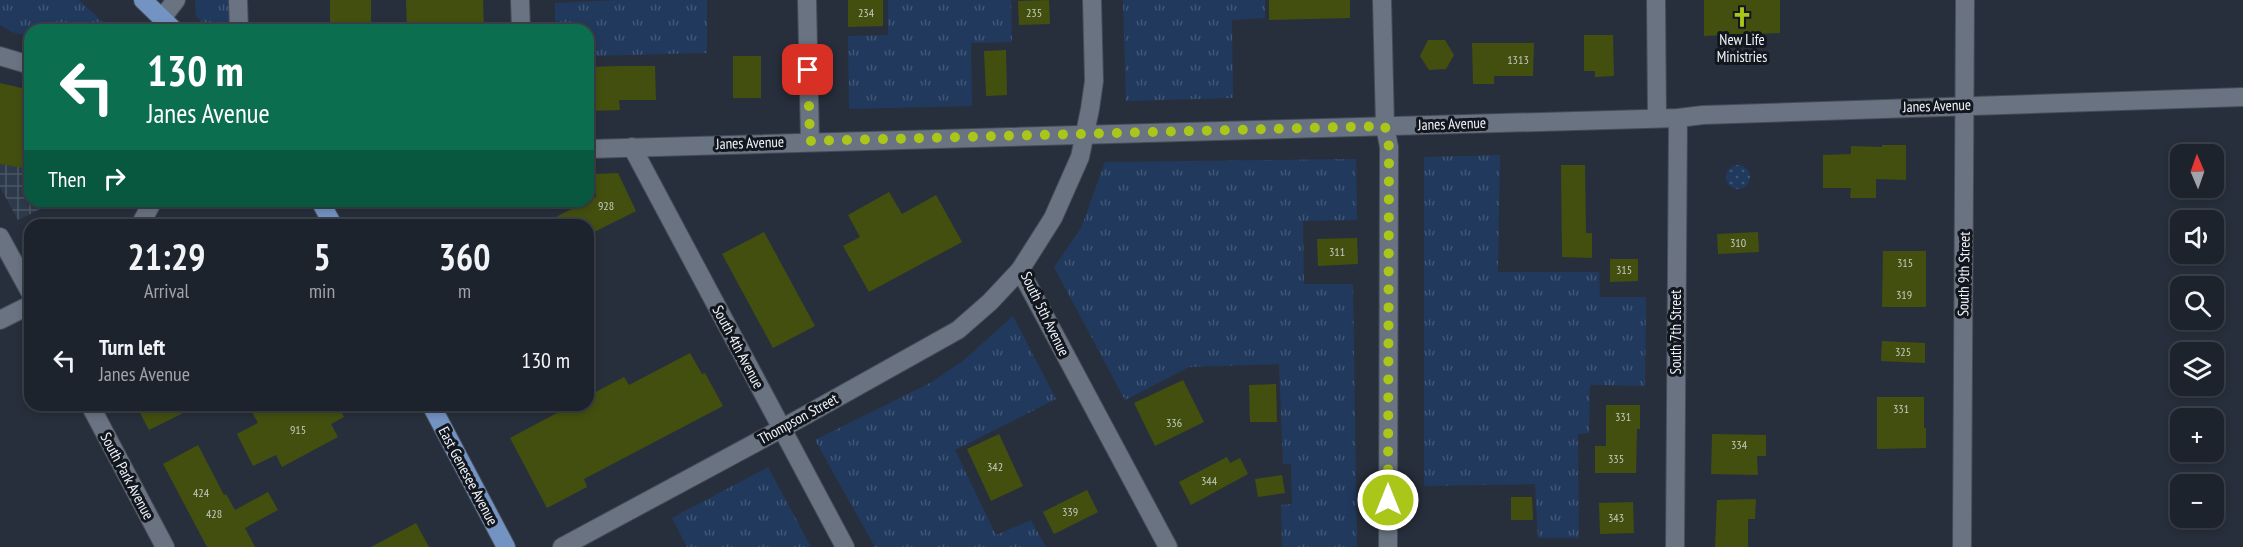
<!DOCTYPE html>
<html lang="en">
<head>
<meta charset="utf-8">
<style>
	:root { --surface:#1d232d; --page:#2a2f39; --text:#f1f3f6; --muted:#a0a4aa; --line:#3b4049 }
	body { margin:0; font-family:"PT Sans Narrow",sans-serif; background:var(--page); color:var(--text); height:100vh; display:flex; flex-direction:column; font-size:22px; white-space:nowrap }
	* { box-sizing:border-box; margin:0 }
	p { font-size:20px; color:var(--muted) }
	.icon { flex:none; width:33px; height:33px; fill:none; stroke:currentColor; stroke-width:2; stroke-linecap:round; stroke-linejoin:round }
	.map { position:relative; flex:1; overflow:hidden }
	.drawer { position:absolute; left:24px; top:219px; width:570px; height:192px; display:flex; flex-direction:column; background:var(--surface); border-radius:18px; box-shadow:0 3px 9px #0003,0 0 0 2px var(--line) }
	.drawer>* { flex:none }
	.hud { position:absolute; left:24px; top:24px; width:570px; height:183px; border-radius:18px; box-shadow:0 3px 9px #0003,0 0 0 2px var(--line); background:#0b6e4f; color:#fff; overflow:hidden }
	.needle { width:39px; rotate:358deg }
	.fabs { position:absolute; left:2170px; top:144px; display:grid; gap:12px }
	.fabs a { display:grid; place-items:center; width:54px; height:54px; border-radius:12px; background:var(--surface); box-shadow:0 3px 9px #0003,0 0 0 2px var(--line); font-size:30px }
	.pin { position:absolute; display:grid; place-items:center; width:51px; height:51px; color:#fff; margin:-26px; border-radius:12px; box-shadow:0 3px 9px #0006 }
	.me { position:absolute; width:66px; margin:-33px; rotate:0deg; stroke-linejoin:round; filter:drop-shadow(0 0 4px #0008) }
	.turn { display:flex; align-items:center; gap:21px; height:126px; padding:0 24px; font-size:27px }
	.turn .icon { width:78px; height:78px; stroke-width:2.5 }
	.turn b { display:block; font-size:42px; line-height:51px }
	.then { display:flex; align-items:center; height:57px; padding:0 24px; background:#0003; gap:12px; font-size:22px }
	.eta { display:flex; justify-content:space-evenly; align-items:center; height:102px; text-align:center }
	.eta b { font-size:36px; font-weight:600; line-height:42px }
	ul { padding:0; list-style:none }
	li { display:flex; align-items:center; gap:18px; height:78px; padding:0 24px }
	li div { flex:1 }
	li b { display:block; font-size:22px }
	li em { font-style:normal }
	.map>svg:first-child { display:block }
	.industrial { fill:url(#industrial-grid) }
	.grass { fill:url(#grass-tufts) }
	.garden { fill:url(#garden-dots) }
	.building { fill:#434f0f }
	.lines { fill:none; stroke-linecap:round; stroke-linejoin:round }
	.minor-casing { stroke:#454c57; stroke-width:20 }
	.major-casing { stroke:#454c57; stroke-width:20 }
	.minor { stroke:#697382; stroke-width:18 }
	.major { stroke:#7393c3; stroke-width:18 }
	.route { stroke:#aac719; stroke-width:10; stroke-dasharray:0 18 }
	.labels { text-anchor:middle; stroke-width:6; stroke-linejoin:round; paint-order:stroke }
	.number-label { font-size:12px; fill:#c3cbc2 }
	.poi-label { font-size:15px; fill:#eef4fd; stroke:#13171d }
	.street-label { font-size:15px; fill:#eef4fd; stroke:#13171d }
</style>
</head>
<body>
<div class="map">
<svg width="2243" height="547" viewBox="0 0 2243 547">
	<defs>
		<pattern id="industrial-grid" width="8" height="8" patternUnits="userSpaceOnUse" patternTransform="scale(1.5)"><rect width="8" height="8" fill="#2d3a4b"/><path d="M0 4h8M4 0v8" fill="none" stroke="#4c5766"/></pattern>
		<pattern id="grass-tufts" width="24" height="20" patternUnits="userSpaceOnUse" patternTransform="scale(1.5)"><rect width="24" height="20" fill="#21395d"/><path d="M3 7l-1-3M5 7V3M7 7l1-3M15 17l-1-3M17 17v-4M19 17l1-3" fill="none" stroke="#425675"/></pattern>
		<pattern id="garden-dots" width="8" height="8" patternUnits="userSpaceOnUse" patternTransform="scale(1.5)"><rect width="8" height="8" fill="#21395d"/><path d="M2 2h.1M6 6h.1" fill="none" stroke="#425675" stroke-width="1.8" stroke-linecap="round"/></pattern>
	</defs>
	<rect width="100%" height="100%" fill="#272f3c"/>
	<!-- industrial -->
	<polygon class="industrial" points="23,163 30,176 30,201 43,201 46,206 18,220 0,187 0,164 19,167"/>
	<!-- grass -->
	<g class="grass">
		<polygon points="0,0 79,0 111,30 30,30 30,36 12,32 0,25"/>
		<polygon points="195,0 231,0 231,30 209,30 196,16"/>
		<polygon points="618,0 707,0 707,53 588,56 588,30 555,30 555,3"/>
		<polygon points="888,0 1011,0 1012,42 971,43 972,106 849,109 848,36 888,35"/>
		<polygon points="1123,0 1265,0 1265,18 1232,20 1233,98 1126,101"/>
		<polygon points="1500,155 1498,272 1599,272 1600,297 1646,297 1645,386 1590,385 1589,433 1578,434 1579,538 1538,538 1535,484 1424,486 1424,157"/>
		<polygon points="1356,159 1357,220 1303,221 1304,284 1353,284 1357,547 1282,547 1281,505 1292,504 1291,464 1283,464 1279,364 1189,367 1125,400 1054,267 1081,228 1105,162"/>
		<polygon points="1013,316 1056,399 955,450 996,535 1031,520 1046,547 875,547 815,440 930,383 964,360"/>
		<polygon points="768,467 811,547 687,547 672,518"/>
	</g>
	<!-- garden -->
	<circle class="garden" cx="1738" cy="177" r="12"/>
	<!-- building -->
	<g class="building">
		<rect x="330" y="0" width="41" height="30"/>
		<polygon points="406,0 483,0 484,30 407,30"/>
		<polygon points="848,0 883,0 883,26 848,27"/>
		<polygon points="1049,0 1050,24 1019,25 1018,1"/>
		<polygon points="1269,0 1350,0 1350,18 1269,20"/>
		<polygon points="1704,0 1780,0 1780,33 1704,36"/>
		<polygon points="1584,35 1613,35 1614,76 1595,77 1595,71 1584,71"/>
		<polygon points="1428,40 1445,40 1454,55 1446,69 1429,70 1420,56"/>
		<polygon points="1472,43 1534,43 1533,76 1494,76 1494,84 1473,84"/>
		<polygon points="1006,50 1007,95 986,96 984,51"/>
		<rect x="733" y="56" width="28" height="42"/>
		<polygon points="619,66 655,66 656,100 619,100 620,110 590,111 589,67"/>
		<polygon points="0,83 30,90 30,169 0,164"/>
		<polygon points="1882,145 1906,145 1906,180 1876,179 1876,198 1850,198 1851,188 1823,188 1823,155 1851,154 1851,146 1882,147"/>
		<polygon points="1561,165 1585,165 1586,233 1592,233 1592,258 1562,257"/>
		<polygon points="618,173 636,211 588,235 588,225 540,225 596,197 595,174"/>
		<polygon points="889,192 902,214 936,195 962,242 869,292 843,246 860,237 848,215"/>
		<polygon points="764,232 815,326 773,348 722,254"/>
		<polygon points="1758,232 1759,252 1718,254 1717,234"/>
		<polygon points="1357,238 1358,264 1318,266 1317,239"/>
		<polygon points="1883,251 1926,251 1926,307 1882,307"/>
		<polygon points="1610,259 1638,259 1638,281 1610,282"/>
		<polygon points="1882,341 1925,343 1925,363 1881,361"/>
		<polygon points="690,353 702,374 705,373 723,406 584,479 587,487 547,508 510,438 572,405 588,405 588,396 624,377 629,385"/>
		<polygon points="1183,380 1204,422 1155,446 1134,403"/>
		<polygon points="1276,384 1277,422 1250,422 1249,385"/>
		<polygon points="1877,397 1924,397 1924,428 1926,428 1926,448 1877,449"/>
		<polygon points="151,405 199,405 149,430 139,411"/>
		<polygon points="248,405 338,405 344,417 331,424 338,437 282,467 276,455 253,466 237,434 258,423"/>
		<polygon points="1606,405 1640,405 1640,429 1637,429 1636,473 1595,473 1595,446 1606,446"/>
		<polygon points="999,434 1023,486 991,501 967,449"/>
		<polygon points="1712,434 1766,435 1766,456 1757,456 1758,475 1711,474"/>
		<polygon points="198,445 224,495 226,494 235,510 268,492 278,510 245,528 255,547 207,547 163,464"/>
		<polygon points="1227,457 1230,463 1240,458 1248,474 1191,505 1179,482"/>
		<polygon points="1282,475 1285,493 1258,497 1255,479"/>
		<polygon points="1087,490 1098,512 1054,534 1043,512"/>
		<polygon points="1511,497 1532,497 1533,520 1511,520"/>
		<polygon points="1756,499 1755,519 1748,519 1748,547 1715,547 1717,500"/>
		<polygon points="1633,502 1634,533 1600,534 1599,503"/>
		<polygon points="416,523 429,547 371,547"/>
	</g>
	<g class="lines">
		<!-- minor casing -->
		<g class="minor-casing">
			<g id="minor">
				<polyline points="238,0 239,30"/>
				<polyline points="520,0 521,30"/>
				<polyline points="807,0 810,141"/>
				<polyline points="1382,0 1385,126 1389,147 1388,547"/>
				<polyline points="1656,0 1657,117"/>
				<polyline points="162,18 176,0"/>
				<polyline points="0,56 30,65"/>
				<polyline points="632,147 845,547"/>
				<polyline points="588,149 1678,118 1703,115 2243,97"/>
				<polyline points="140,225 153,201"/>
				<polyline points="0,237 30,292"/>
				<polyline points="1020,270 1168,547"/>
				<polyline points="0,320 30,305"/>
				<polyline points="90,405 165,547"/>
				<polyline points="562,547 781,429 958,330 990,302 1020,270 1053,218 1080,157 1090,109 1094,81 1092,0"/>
				<polyline points="1675,547 1678,118"/>
				<polyline points="1962,547 1965,0"/>
			</g>
		</g>
		<!-- major casing -->
		<g class="major-casing">
			<g id="major">
				<polyline points="143,0 174,30"/>
				<polyline points="320,201 333,225"/>
				<polyline points="431,405 506,547"/>
			</g>
		</g>
		<!-- minor -->
		<use href="#minor" class="minor"/>
		<!-- major -->
		<use href="#major" class="major"/>
	</g>
	<g class="lines">
		<!-- route -->
		<polyline class="route" points="808,70 810,141 1385,126 1389,147 1388,500"/>
	</g>
	<!-- icons -->
	<defs>
		<g id="church-bare" transform="scale(1.62)"><path d="M-1.2-6h2.4v3.5h3.3v2.4h-3.3V6h-2.4V-.1h-3.3v-2.4h3.3Z" fill="#aac719" stroke="#13171d" stroke-width="2.5" paint-order="stroke"/></g>
	</defs>
	<g fill-rule="evenodd">
		<use href="#church-bare" x="1742" y="17"/>
	</g>
	<g class="labels">
		<!-- number labels -->
		<g class="number-label">
			<text x="866" y="17">234</text>
			<text x="1034" y="17">235</text>
			<text x="1518" y="64">1313</text>
			<text x="606" y="210">928</text>
			<text x="1738" y="247">310</text>
			<text x="1337" y="256">311</text>
			<text x="1905" y="267">315</text>
			<text x="1624" y="274">315</text>
			<text x="1904" y="299">319</text>
			<text x="1903" y="356">325</text>
			<text x="1901" y="413">331</text>
			<text x="1623" y="421">331</text>
			<text x="1174" y="427">336</text>
			<text x="298" y="434">915</text>
			<text x="1739" y="449">334</text>
			<text x="1616" y="463">335</text>
			<text x="995" y="471">342</text>
			<text x="1209" y="485">344</text>
			<text x="201" y="497">424</text>
			<text x="1070" y="516">339</text>
			<text x="214" y="518">428</text>
			<text x="1616" y="522">343</text>
		</g>
		<!-- poi labels -->
		<g class="poi-label">
			<text x="1742" y="45">New Life<tspan x="1742" dy="17">Ministries</tspan></text>
		</g>
		<!-- street labels -->
		<g class="street-label">
			<text transform="translate(1937 106) rotate(-2)" y="5">Janes Avenue</text>
			<text transform="translate(1452 124) rotate(-2)" y="5">Janes Avenue</text>
			<text transform="translate(750 143) rotate(-2)" y="5">Janes Avenue</text>
			<text transform="translate(1964 274) rotate(-89)" y="5">South 9th Street</text>
			<text transform="translate(1045 314) rotate(64)" y="5">South 5th Avenue</text>
			<text transform="translate(1676 332) rotate(-90)" y="5">South 7th Street</text>
			<text transform="translate(738 347) rotate(62)" y="5">South 4th Avenue</text>
			<text transform="translate(798 419) rotate(-29)" y="5">Thompson Street</text>
			<text transform="translate(127 476) rotate(62)" y="5">South Park Avenue</text>
			<text transform="translate(468 476) rotate(62)" y="5">East Genesee Avenue</text>
		</g>
	</g>
</svg>
<div class="fabs">
<a><svg class="needle" viewBox="-14 -14 28 28"><path d="M0-13l5 13h-10z" fill="#e53935"/><path d="M0 13l5-13h-10z" fill="#a0a4aa"/></svg></a>
<a><svg class="icon" aria-label="sound" viewBox="0 0 24 24"><path d="M4 9h4l5-4v14l-5-4H4zM17 9q2 3 0 6"/></svg></a>
<a><svg class="icon" aria-label="search" viewBox="0 0 24 24"><circle cx="10" cy="10" r="6"/><path d="M15 15l6 6"/></svg></a>
<a><svg class="icon" aria-label="layers" viewBox="0 0 24 24"><path d="M12 4l9 5-9 5-9-5zM3 14l9 5 9-5"/></svg></a>
<a>+</a>
<a>−</a>
</div>
<div class="pin" style="left:808px;top:70px;background:#d93025"><svg class="icon" aria-label="arrive" viewBox="0 0 24 24"><path d="M6 21V4h12l-3 4 3 4H6"/></svg></div>
<svg class="me" style="left:1388px;top:500px" viewBox="-20 -20 40 40"><circle r="17" fill="#aac719" stroke="#fff" stroke-width="3"/><path d="M0-11L8 9 0 5-8 9z" fill="#fff"/></svg>
<div class="hud">
<div class="turn"><svg class="icon" aria-label="left" viewBox="0 0 24 24"><path d="M17 20v-9H6M10 6l-5 5 5 5"/></svg><div><b>130 m</b>Janes Avenue</div></div>
<div class="then">Then<svg class="icon" aria-label="right" viewBox="0 0 24 24"><path d="M7 20v-9h11M14 6l5 5-5 5"/></svg></div>
</div>
<section class="drawer">
<div class="eta">
<div><b>21:29</b><p>Arrival</p></div>
<div><b>5</b><p>min</p></div>
<div><b>360</b><p>m</p></div>
</div>
<ul>
<li><svg class="icon" aria-label="left" viewBox="0 0 24 24"><path d="M17 20v-9H6M10 6l-5 5 5 5"/></svg><div><b>Turn left</b><p>Janes Avenue</p></div><em>130 m</em></li>
</ul>
</section>
</div>
</body>
</html>
